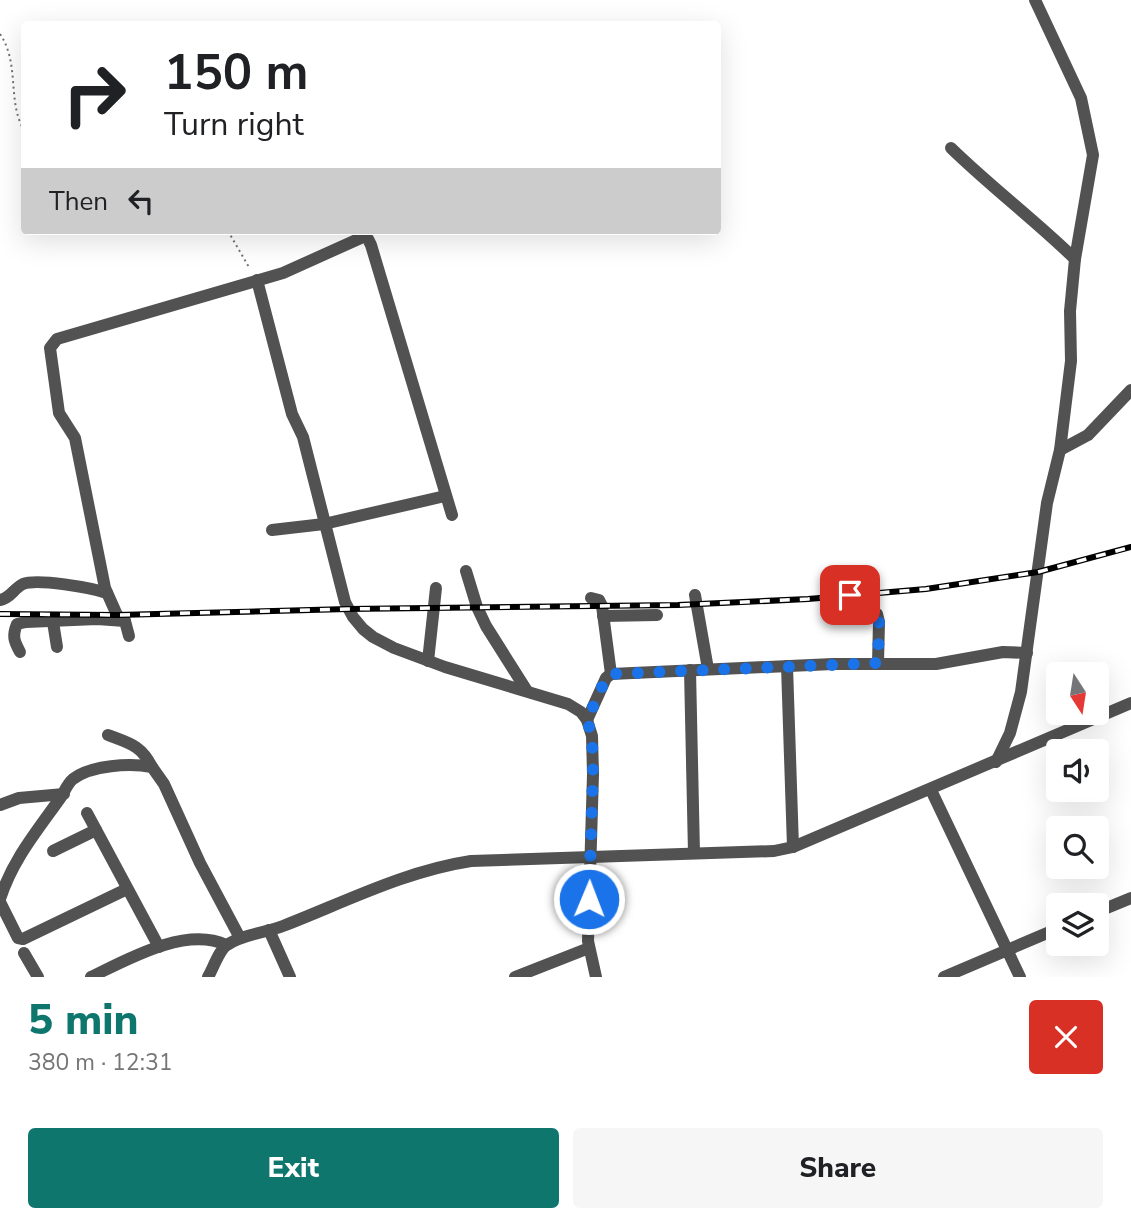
<!DOCTYPE html>
<html lang="en">
<head>
<meta charset="utf-8">
<style>
	:root { --surface:#fff; --page:#f6f6f6; --text:#202124; --muted:#757577; --accent:#0f766e }
	body { margin:0; font-family:"Nunito Sans",sans-serif; background:var(--page); color:var(--text); height:100vh; display:flex; flex-direction:column; font-size:26px; white-space:nowrap }
	* { box-sizing:border-box; margin:0 }
	p { font-size:23px; color:var(--muted) }
	.icon { flex:none; width:38px; height:38px; fill:none; stroke:currentColor; stroke-width:2; stroke-linecap:round; stroke-linejoin:round }
	.map { position:relative; height:977px; overflow:hidden }
	.panel { display:flex; flex-direction:column; background:var(--surface); flex:1 }
	.panel>* { flex:none }
	.guide { position:absolute; left:21px; top:21px; width:700px; height:214px; border-radius:7px; box-shadow:0 7px 28px #0002; background:#fff; color:var(--text); overflow:hidden }
	.needle { width:46px; rotate:168deg }
	.buttons { position:absolute; left:1046px; top:662px; display:grid; gap:14px }
	.buttons a { display:grid; place-items:center; width:63px; height:63px; border-radius:7px; background:var(--surface); box-shadow:0 7px 28px #0002; font-size:35px }
	.pin { position:absolute; display:grid; place-items:center; width:60px; height:60px; color:#fff; margin:-30px; border-radius:14px; box-shadow:0 4px 10px #0006 }
	.me { position:absolute; width:77px; margin:-38px; rotate:1deg; stroke-linejoin:round; filter:drop-shadow(0 0 5px #0008) }
	.turn { display:flex; align-items:center; gap:24px; height:147px; padding:0 28px; font-size:32px }
	.turn .icon { width:91px; height:91px; stroke-width:2.5 }
	.turn b { display:block; font-size:49px; line-height:60px }
	.then { display:flex; align-items:center; height:66px; padding:0 28px; background:#0003; gap:14px; font-size:26px }
	.round { display:grid; place-items:center; flex:none; width:74px; height:74px; border-radius:7px; background:var(--page) }
	.summary { display:flex; align-items:center; justify-content:space-between; height:119px; padding:0 28px }
	h1 { font-size:42px; font-weight:800; line-height:52px; color:var(--accent) }
	.primary-button { display:flex; gap:14px; margin-top:auto; padding:14px 28px }
	.primary-button a { flex:1; height:80px; border-radius:7px; background:var(--accent); color:#fff; font-size:28px; font-weight:800; line-height:80px; text-align:center }
	.primary-button a+a { background:var(--page); color:var(--text) }
	.map>svg:first-child { display:block }
	.lines { fill:none; stroke-linecap:round; stroke-linejoin:round }
	.path { stroke:#747474; stroke-width:2; stroke-dasharray:2 3.5; stroke-linecap:butt }
	.minor { stroke:#525252; stroke-width:12 }
	.rail-casing { stroke:#000; stroke-width:6 }
	.rail { stroke:#fff; stroke-width:3.5; stroke-dasharray:10; stroke-linecap:butt }
	.route { stroke:#1a73e8; stroke-width:12; stroke-dasharray:0 21.6 }
</style>
</head>
<body>
<div class="map">
<svg width="1131" height="977" viewBox="0 0 1131 977">
	<rect width="100%" height="100%" fill="#fff"/>
	<g class="lines">
		<!-- path -->
		<g class="path">
			<path d="M0 34C20 63 7 102 24 130"/>
			<polyline points="228,231 250,269"/>
		</g>
		<!-- minor -->
		<g class="minor">
			<path d="M951 148C991 187 1035 220 1075 259"/>
			<polyline points="257,280 292,414 303,437 345,602 353,617 363,629 373,637 394,648 445,667 568,704 581,712 587,720 592,736 593,774 588,941 596,977"/>
			<polyline points="1060,450 1088,435 1131,390"/>
			<polyline points="272,530 324,524 445,496"/>
			<polyline points="466,571 477,607 486,626 527,691"/>
			<polyline points="849,592 858,610 877,614 879,622 878,663"/>
			<polyline points="695,595 708,669"/>
			<polyline points="591,598 599,600 602,606 611,674"/>
			<path d="M0 600C11 598 13 589 23 584 37 578 92 588 107 593"/>
			<polyline points="603,616 657,615"/>
			<polyline points="125,621 117,615 105,588 75,438 59,413 50,348 57,339 283,273 363,237 368,239 371,245 452,515"/>
			<polyline points="53,622 57,647"/>
			<path d="M20 652C14 641 12 636 17 624L26 622 97 619 125 621 129 636"/>
			<polyline points="428,661 436,588"/>
			<polyline points="787,666 793,847"/>
			<polyline points="690,670 694,853"/>
			<polyline points="587,720 606,678 611,674 833,664 936,664 1003,652 1027,653"/>
			<path d="M108 735C129 743 141 745 152 767"/>
			<polyline points="996,762 1010,733 1021,692 1047,503 1060,450 1071,361 1070,311 1075,259 1093,155 1081,98 1035,0"/>
			<polyline points="931,790 1020,977"/>
			<polyline points="0,805 19,798 64,794"/>
			<polyline points="87,813 159,947"/>
			<polyline points="53,851 96,830"/>
			<path d="M0 899C13 859 37 831 61 797 65 791 67 784 73 779 91 765 130 763 152 767L164 784 200 863 240 938"/>
			<polyline points="0,902 18,938 23,939 127,889"/>
			<polyline points="1097,912 1131,898"/>
			<polyline points="269,930 290,977"/>
			<polyline points="24,953 38,977"/>
			<path d="M91 977C128 959 186 926 226 945"/>
			<path d="M208 977C213 969 219 950 227 945 243 934 265 933 283 926 345 902 405 871 471 861L774 851 793 847 1131 703"/>
			<polyline points="515,977 589,948"/>
			<polyline points="944,977 1059,928"/>
		</g>
		<!-- rail casing -->
		<g class="rail-casing">
			<polyline id="rail" points="0,614 117,615 348,609 678,605 808,599 926,589 1038,572 1131,547"/>
		</g>
		<!-- rail -->
		<use href="#rail" class="rail"/>
	</g>
	<g class="lines">
		<!-- route -->
		<polyline class="route" points="589,899 593,774 592,736 587,720 606,678 611,674 878,663 879,622 877,614 858,610 850,595"/>
	</g>
</svg>
<div class="buttons">
<a><svg class="needle" viewBox="-14 -14 28 28"><path d="M0-13l5 13h-10z" fill="#e53935"/><path d="M0 13l5-13h-10z" fill="#757577"/></svg></a>
<a><svg class="icon" aria-label="sound" viewBox="0 0 24 24"><path d="M4 9h4l5-4v14l-5-4H4zM17 9q2 3 0 6"/></svg></a>
<a><svg class="icon" aria-label="search" viewBox="0 0 24 24"><circle cx="10" cy="10" r="6"/><path d="M15 15l6 6"/></svg></a>
<a><svg class="icon" aria-label="layers" viewBox="0 0 24 24"><path d="M12 4l9 5-9 5-9-5zM3 14l9 5 9-5"/></svg></a>
</div>
<div class="pin" style="left:850px;top:595px;background:#d93025"><svg class="icon" aria-label="arrive" viewBox="0 0 24 24"><path d="M6 21V4h12l-3 4 3 4H6"/></svg></div>
<svg class="me" style="left:589px;top:899px" viewBox="-20 -20 40 40"><circle r="17" fill="#1a73e8" stroke="#fff" stroke-width="3"/><path d="M0-11L8 9 0 5-8 9z" fill="#fff"/></svg>
<div class="guide">
<div class="turn"><svg class="icon" aria-label="right" viewBox="0 0 24 24"><path d="M7 20v-9h11M14 6l5 5-5 5"/></svg><div><b>150 m</b>Turn right</div></div>
<div class="then">Then<svg class="icon" aria-label="left" viewBox="0 0 24 24"><path d="M17 20v-9H6M10 6l-5 5 5 5"/></svg></div>
</div>
</div>
<section class="panel">
<div class="summary"><div><h1>5 min</h1><p>380 m · 12:31</p></div><a class="round" style="background:#d93025;color:#fff"><svg class="icon" aria-label="close" viewBox="0 0 24 24"><path d="M6 6l12 12M18 6L6 18"/></svg></a></div>
<div class="primary-button"><a>Exit</a><a>Share</a></div>
</section>
</body>
</html>
